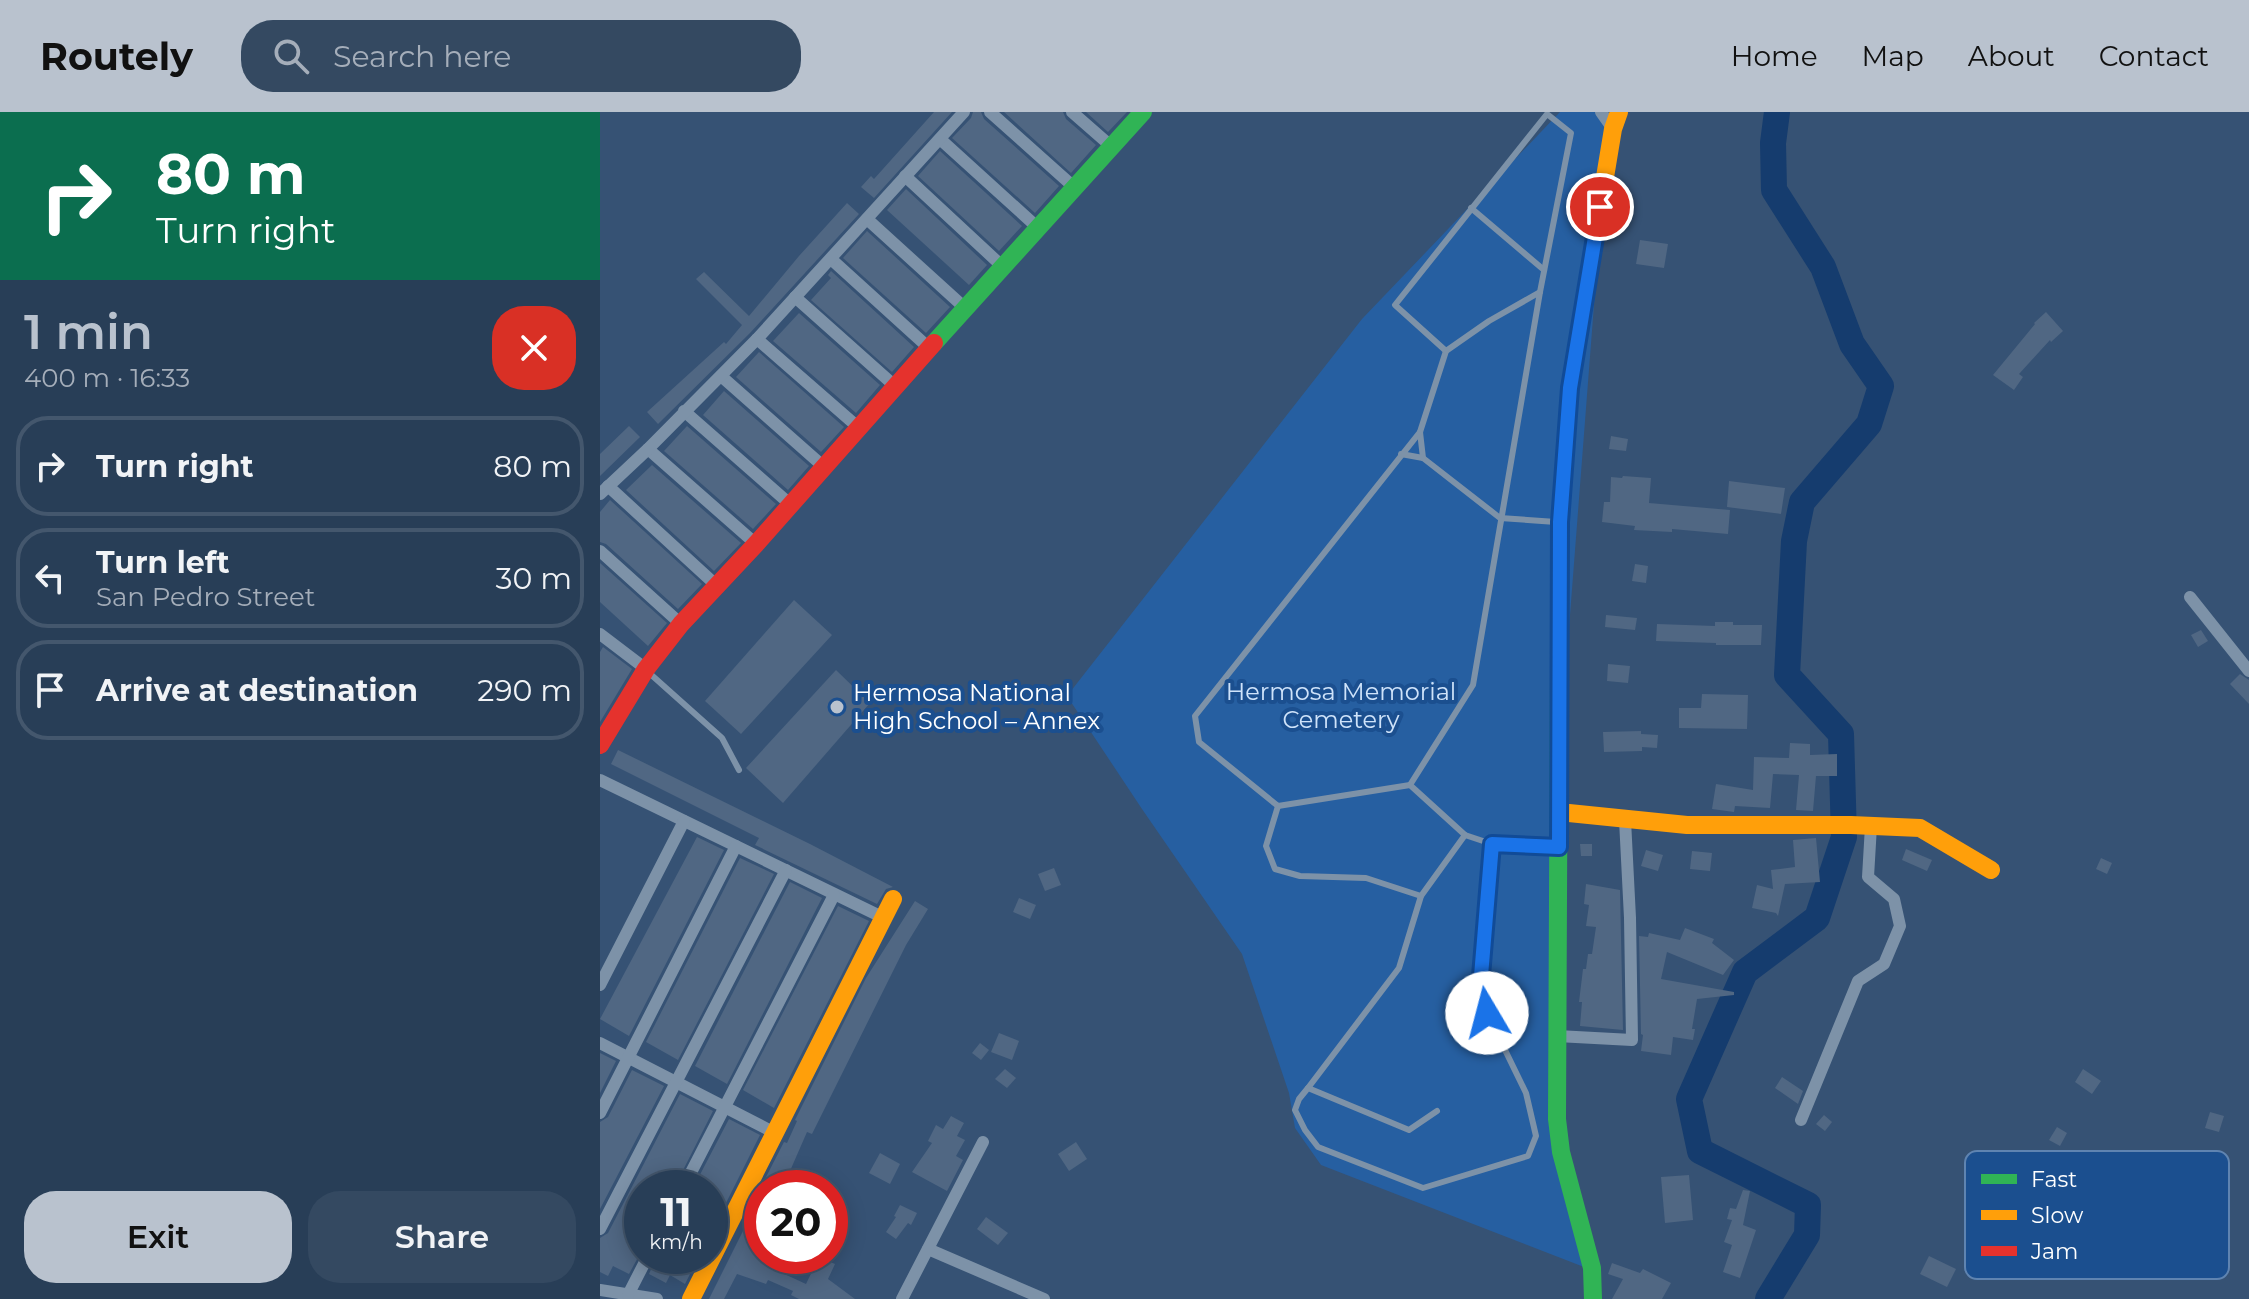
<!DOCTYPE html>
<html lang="en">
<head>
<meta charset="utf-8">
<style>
	:root { --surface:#283e57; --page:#344961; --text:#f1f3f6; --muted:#a5aeba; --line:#44576d; --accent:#b9c2ce }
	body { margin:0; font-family:Montserrat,sans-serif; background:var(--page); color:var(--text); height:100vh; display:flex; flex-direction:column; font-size:30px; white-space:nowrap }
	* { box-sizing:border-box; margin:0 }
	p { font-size:26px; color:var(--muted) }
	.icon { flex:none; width:44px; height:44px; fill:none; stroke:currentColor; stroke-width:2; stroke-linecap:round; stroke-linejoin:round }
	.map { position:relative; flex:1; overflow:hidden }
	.sheet { display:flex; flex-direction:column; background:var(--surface); width:600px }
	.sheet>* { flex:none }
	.top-card { background:#0b6e4f; color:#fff; overflow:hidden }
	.speed { position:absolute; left:24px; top:1058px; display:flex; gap:16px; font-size:40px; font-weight:700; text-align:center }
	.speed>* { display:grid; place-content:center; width:104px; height:104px; border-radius:50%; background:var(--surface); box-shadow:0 4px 20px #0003,0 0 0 2px var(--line); line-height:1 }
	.speed small { font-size:20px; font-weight:400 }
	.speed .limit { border:12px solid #d22; background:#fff; color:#111 }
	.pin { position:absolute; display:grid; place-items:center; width:68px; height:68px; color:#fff; margin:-34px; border:4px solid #fff; border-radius:50%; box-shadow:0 2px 8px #0007 }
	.me { position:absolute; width:88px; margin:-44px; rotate:352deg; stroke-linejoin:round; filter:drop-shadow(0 0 6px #0008) }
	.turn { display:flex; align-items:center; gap:28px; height:168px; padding:0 24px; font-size:36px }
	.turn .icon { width:104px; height:104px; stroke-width:2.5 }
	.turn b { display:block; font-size:56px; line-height:68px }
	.round { display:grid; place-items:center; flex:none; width:84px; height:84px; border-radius:32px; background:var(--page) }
	.overview { display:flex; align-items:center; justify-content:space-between; height:136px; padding:0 24px }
	h1 { font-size:48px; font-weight:600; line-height:60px; color:var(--accent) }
	.button { display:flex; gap:16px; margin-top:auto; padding:16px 24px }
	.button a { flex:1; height:92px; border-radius:32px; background:var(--accent); color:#111; font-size:32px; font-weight:600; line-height:92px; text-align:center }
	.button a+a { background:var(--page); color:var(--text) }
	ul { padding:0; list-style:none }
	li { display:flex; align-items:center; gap:24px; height:100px; margin:0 16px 12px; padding:0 8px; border:4px solid var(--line); border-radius:32px }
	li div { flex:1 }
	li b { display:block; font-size:30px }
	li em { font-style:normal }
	header { display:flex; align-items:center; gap:48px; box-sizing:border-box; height:112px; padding:0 40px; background:var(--accent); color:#111 }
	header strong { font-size:38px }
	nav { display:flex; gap:44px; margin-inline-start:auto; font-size:28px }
	.search { width:560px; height:72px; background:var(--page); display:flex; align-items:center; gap:20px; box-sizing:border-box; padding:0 28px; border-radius:32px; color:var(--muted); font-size:30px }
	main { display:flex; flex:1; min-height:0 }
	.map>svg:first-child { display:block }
	.green { fill:#265fa1 }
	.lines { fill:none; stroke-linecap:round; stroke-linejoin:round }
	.river { stroke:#153c6e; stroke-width:26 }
	.building { fill:#506783 }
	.lane { stroke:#7d92a8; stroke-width:6 }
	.street { stroke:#7d92a8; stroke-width:12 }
	.fast { stroke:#30b455; stroke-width:18 }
	.slow { stroke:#ff9f0a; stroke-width:18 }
	.jam { stroke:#e5322d; stroke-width:18 }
	.route-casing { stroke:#114b97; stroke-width:20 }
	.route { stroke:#1a73e8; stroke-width:14 }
	.poi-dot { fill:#b9c2ce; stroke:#1b4f8f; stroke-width:3 }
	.labels { text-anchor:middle; stroke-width:8; stroke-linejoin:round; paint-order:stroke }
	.park-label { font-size:24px; fill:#cfe3fa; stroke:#1b4f8f }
	.poi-label { font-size:24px; fill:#fff; stroke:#1b4f8f; text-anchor:start }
	.key { fill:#1b4f8f; stroke:#5f84b1; stroke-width:2 }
	.key-label { font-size:22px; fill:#fff }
</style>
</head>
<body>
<header>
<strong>Routely</strong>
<div class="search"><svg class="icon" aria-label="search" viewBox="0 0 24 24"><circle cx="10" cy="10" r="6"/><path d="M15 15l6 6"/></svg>Search here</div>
<nav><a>Home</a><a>Map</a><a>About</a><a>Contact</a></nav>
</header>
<main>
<section class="sheet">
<div class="top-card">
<div class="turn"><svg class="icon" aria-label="right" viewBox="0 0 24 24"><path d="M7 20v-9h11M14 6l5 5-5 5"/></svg><div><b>80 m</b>Turn right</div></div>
</div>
<div class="overview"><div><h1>1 min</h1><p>400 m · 16:33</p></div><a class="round" style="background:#d93025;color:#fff"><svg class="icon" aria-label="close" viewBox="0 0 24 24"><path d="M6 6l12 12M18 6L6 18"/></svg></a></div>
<ul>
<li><svg class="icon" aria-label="right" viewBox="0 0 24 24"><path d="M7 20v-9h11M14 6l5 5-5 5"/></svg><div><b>Turn right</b></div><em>80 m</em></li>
<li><svg class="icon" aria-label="left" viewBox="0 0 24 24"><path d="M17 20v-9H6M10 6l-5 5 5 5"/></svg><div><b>Turn left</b><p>San Pedro Street</p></div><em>30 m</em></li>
<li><svg class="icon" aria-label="arrive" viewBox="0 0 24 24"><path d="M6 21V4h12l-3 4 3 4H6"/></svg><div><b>Arrive at destination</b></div><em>290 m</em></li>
</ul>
<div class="button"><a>Exit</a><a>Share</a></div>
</section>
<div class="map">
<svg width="1649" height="1187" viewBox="0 0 1649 1187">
	<rect width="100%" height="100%" fill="#365274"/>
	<!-- green -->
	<polygon class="green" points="960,0 998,0 1008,12 956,684 952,1012 984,1155 721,1053 695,1016 689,981 642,842 542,697 467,584 762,207"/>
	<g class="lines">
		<!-- river -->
		<polyline class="river" points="1168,1187 1207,1123 1208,1093 1100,1039 1089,987 1145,860 1217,806 1244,725 1241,622 1187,563 1194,429 1202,390 1269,312 1281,274 1252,232 1223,155 1174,78 1173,31 1177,0"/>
	</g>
	<!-- building -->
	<g class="building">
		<polygon points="334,0 352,0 274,86 261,75 271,64 274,67"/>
		<polygon points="373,0 381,0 384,7 459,74 435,101 352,26 371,6"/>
		<polygon points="404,0 463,0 466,7 496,33 471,61"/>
		<polygon points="486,0 527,0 508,20"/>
		<polygon points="340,39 422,114 399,139 318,64"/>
		<polygon points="306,77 387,153 369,173 287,98"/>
		<polygon points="247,91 259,102 150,221 58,312 47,300 124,230 126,232 142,213 96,167 104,160 149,204 199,144"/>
		<polygon points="267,119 350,195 326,221 243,146"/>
		<polygon points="1040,128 1068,132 1064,156 1036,152"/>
		<polygon points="231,159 314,235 292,260 211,188 231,166 228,163"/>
		<polygon points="1446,200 1463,219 1451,230 1450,228 1419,262 1423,265 1414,278 1393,263 1435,212 1434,211"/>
		<polygon points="199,201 280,273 256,301 173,229"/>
		<polygon points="159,240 244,315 221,340 136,265"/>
		<polygon points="124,279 209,354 188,378 103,303"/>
		<polygon points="29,314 40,325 0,364 0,342"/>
		<polygon points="87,314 176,392 153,417 64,339"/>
		<polygon points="1011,324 1028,327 1026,339 1009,337"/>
		<polygon points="52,353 141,431 114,459 26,378"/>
		<polygon points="1023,364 1051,366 1049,391 1130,398 1128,422 1072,417 1072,420 1034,418 1035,414 1002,410 1004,390 1010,390 1011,365 1022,366"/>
		<polygon points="1129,369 1185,376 1181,402 1127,395"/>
		<polygon points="10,388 102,472 78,497 6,432 0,430 0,400"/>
		<polygon points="0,451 67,511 48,534 0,490"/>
		<polygon points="1035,452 1048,454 1046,471 1032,469"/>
		<polygon points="194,488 232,523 141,622 105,589"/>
		<polygon points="1006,503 1037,506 1035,518 1005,515"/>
		<polygon points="1115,510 1133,510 1133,513 1162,513 1161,533 1116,533 1116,531 1056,529 1057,512 1115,514"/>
		<polygon points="1601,518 1608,529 1598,535 1591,523"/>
		<polygon points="3,535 32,557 0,610 0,540"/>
		<polygon points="1008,552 1030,554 1028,571 1007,569"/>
		<polygon points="236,558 270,591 183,691 146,656"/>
		<polygon points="1640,562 1649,568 1649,592 1630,572"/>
		<polygon points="1102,582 1148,583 1147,617 1079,616 1079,596 1101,596"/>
		<polygon points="1041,619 1041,622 1058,623 1057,636 1042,635 1042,639 1004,640 1003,620"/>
		<polygon points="1190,631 1210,632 1210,643 1237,642 1237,664 1216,664 1213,699 1196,698 1199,663 1173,662 1170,696 1135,694 1134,700 1112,697 1116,672 1153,678 1154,645 1189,646"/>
		<polygon points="18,638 210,732 293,775 286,777 277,792 155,733 159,726 11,652"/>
		<polygon points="97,725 124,738 29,924 0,907"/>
		<polygon points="1216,726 1220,770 1185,772 1178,804 1176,801 1152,796 1157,773 1173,777 1171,758 1195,755 1193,728"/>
		<polygon points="980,732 992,732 992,744 981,744"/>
		<polygon points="1306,737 1332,748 1327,759 1302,748"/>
		<polygon points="1046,738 1063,743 1058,759 1041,754"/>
		<polygon points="1092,739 1112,741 1110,759 1090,757"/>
		<polygon points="140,746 174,762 78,948 46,930"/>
		<polygon points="1501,746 1512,751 1507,762 1496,757"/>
		<polygon points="454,756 461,773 445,779 438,762"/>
		<polygon points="190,770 222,786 127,972 95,954"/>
		<polygon points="986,772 1020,778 1023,918 980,914 982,890 979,890 983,857 986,857 988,842 992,842 996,815 986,814 989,793 984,792"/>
		<polygon points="419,786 436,793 430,807 413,800"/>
		<polygon points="315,789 328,797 306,833 212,1022 207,1020 183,1075 165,1067 184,1030 187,1031 197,1009 195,1008 266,866"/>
		<polygon points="238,794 269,809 174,996 143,978"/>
		<polygon points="1085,816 1114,827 1112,831 1134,848 1123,863 1067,840 1061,867 1134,880 1134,883 1097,887 1092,917 1095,917 1093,928 1073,925 1071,943 1041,939 1043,923 1041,922 1039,824 1048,825 1049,821 1080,828"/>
		<polygon points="399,921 419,929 412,948 391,940"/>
		<polygon points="380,931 389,938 381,948 372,941"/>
		<polygon points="0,941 16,949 0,981"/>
		<polygon points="405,957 416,966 407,976 395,967"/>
		<polygon points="1483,957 1501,969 1492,982 1475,970"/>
		<polygon points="32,958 64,974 0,1097 0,1010 8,1005"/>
		<polygon points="1182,965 1203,979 1198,992 1175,976"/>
		<polygon points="80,982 113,999 74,1076 42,1076 42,1138 29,1162 13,1154 8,1164 0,1160 0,1126 8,1121"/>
		<polygon points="1610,1000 1624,1004 1619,1020 1605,1016"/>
		<polygon points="1224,1003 1232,1010 1225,1019 1216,1012"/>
		<polygon points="351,1004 364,1011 357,1024 365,1028 356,1044 363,1048 347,1079 312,1060 332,1031 328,1029 336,1013 343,1017"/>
		<polygon points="129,1007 160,1023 110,1123 110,1076 93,1076"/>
		<polygon points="1457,1015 1467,1021 1460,1034 1449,1028"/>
		<polygon points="476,1030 487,1047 469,1059 458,1042"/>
		<polygon points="280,1041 300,1052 290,1072 269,1061"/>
		<polygon points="1089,1063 1093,1108 1065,1111 1061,1065"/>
		<polygon points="162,1073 162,1144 190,1144 180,1160 206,1172 219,1145 235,1152 228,1167 255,1187 199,1187 191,1183 193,1179 168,1168 166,1172 137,1162 124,1187 109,1187 150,1105 147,1103"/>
		<polygon points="1143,1078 1150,1079 1143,1113 1156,1118 1140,1166 1123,1160 1132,1133 1124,1130 1132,1108 1127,1107 1130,1096 1136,1097"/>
		<polygon points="300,1093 317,1101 311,1113 308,1111 296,1127 286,1120 296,1105 294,1104"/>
		<polygon points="386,1105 408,1121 398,1133 377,1117"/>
		<polygon points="57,1144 99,1144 85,1172 70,1163 66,1171 49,1162"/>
		<polygon points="1329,1144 1356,1157 1347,1175 1320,1162"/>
		<polygon points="1012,1151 1040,1161 1043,1157 1071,1171 1062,1187 1012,1187 1023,1167 1008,1162"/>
	</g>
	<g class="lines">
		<!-- lane -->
		<g class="lane">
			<polyline points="871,96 944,158"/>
			<polyline points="940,180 889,209 846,239 820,320 823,346 900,406 956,410"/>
			<polyline points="820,320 595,604 599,630 678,694 810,673 865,723 892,732"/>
			<polyline points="801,342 823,346"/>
			<polyline points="47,559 122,626 139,658"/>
			<polyline points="810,673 873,573 940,180 971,21 947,2 795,193 846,239"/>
			<polyline points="678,694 666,734 675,757 700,764 766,766 821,784"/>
			<polyline points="708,976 799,856 821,784 865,723"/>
			<polyline points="837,999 809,1018 708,976 699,987 695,998 705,1018 718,1035 823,1076 928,1044 936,1024 926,981 887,901 881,864 892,732 956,735"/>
		</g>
		<!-- street -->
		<g class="street">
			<polyline points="390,0 475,76"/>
			<polyline points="472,0 512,35"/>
			<polyline points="1001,0 1013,17"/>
			<polyline points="340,27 437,115"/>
			<polyline points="305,64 402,154"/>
			<polyline points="267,107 365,196"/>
			<polyline points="231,147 329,236"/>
			<polyline points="195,185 296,275"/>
			<polyline points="157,227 259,316"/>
			<polyline points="121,264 224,355"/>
			<polyline points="84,299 191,393"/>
			<polyline points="48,337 156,432"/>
			<polyline points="8,374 117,474"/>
			<polyline points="0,382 48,337 157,227 364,0"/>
			<polyline points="0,439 81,512"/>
			<polyline points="1590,485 1649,559"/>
			<polyline points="0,522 46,557"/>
			<polyline points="0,668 284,806"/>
			<polyline points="0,873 84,709"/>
			<polyline points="957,924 1032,928 1030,806 1025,708"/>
			<polyline points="0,931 175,1021"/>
			<polyline points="0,1001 136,734"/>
			<polyline points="1201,1008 1258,869 1284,852 1300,814 1294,787 1268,765 1271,714"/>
			<polyline points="83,1076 234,783"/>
			<polyline points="0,1117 186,758"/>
			<polyline points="328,1137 444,1187"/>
			<polyline points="0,1178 57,1187"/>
			<polyline points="28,1183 48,1144"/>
			<polyline points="302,1187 383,1030"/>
		</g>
		<!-- fast -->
		<g class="fast">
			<polyline points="334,231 543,0"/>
			<polyline points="959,565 957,1007 961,1040 992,1156 993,1187"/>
		</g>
		<!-- slow -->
		<g class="slow">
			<polyline points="959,565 960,410 970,276 1013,17 1019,0"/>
			<polyline points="959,700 1087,713 1251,713 1320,716 1391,758"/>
			<polyline points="91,1187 293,787"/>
		</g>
		<!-- jam -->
		<polyline class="jam" points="0,633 46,557 81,512 156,432 334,231"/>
	</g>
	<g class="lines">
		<!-- route casing -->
		<g class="route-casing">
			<polyline id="route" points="887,901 881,864 892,732 959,735 960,410 970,276 1000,95"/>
		</g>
		<!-- route -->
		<use href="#route" class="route"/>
	</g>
	<!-- markers -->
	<circle class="poi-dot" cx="237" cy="595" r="8"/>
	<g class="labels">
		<!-- park labels -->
		<g class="park-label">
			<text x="741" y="588">Hermosa Memorial<tspan x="741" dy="28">Cemetery</tspan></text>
		</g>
		<!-- poi labels -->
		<g class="poi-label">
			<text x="253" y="589">Hermosa National<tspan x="253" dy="28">High School – Annex</tspan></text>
		</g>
	</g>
	<!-- legend -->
	<rect x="1365" y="1039" width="264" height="128" rx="12" class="key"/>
	<rect x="1381" y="1062" width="36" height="10" fill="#30b455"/>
	<rect x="1381" y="1098" width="36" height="10" fill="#ff9f0a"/>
	<rect x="1381" y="1134" width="36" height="10" fill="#e5322d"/>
	<g class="key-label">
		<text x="1431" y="1075">Fast</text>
		<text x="1431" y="1111">Slow</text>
		<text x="1431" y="1147">Jam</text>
	</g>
</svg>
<div class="speed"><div>11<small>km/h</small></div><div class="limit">20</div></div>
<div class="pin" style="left:1000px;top:95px;background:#d93025"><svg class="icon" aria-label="arrive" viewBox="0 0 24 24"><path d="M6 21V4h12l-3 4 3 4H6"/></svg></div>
<svg class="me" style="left:887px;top:901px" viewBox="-20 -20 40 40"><circle r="19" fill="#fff"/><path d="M0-13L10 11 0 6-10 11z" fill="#1a73e8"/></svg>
</div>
</main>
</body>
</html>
